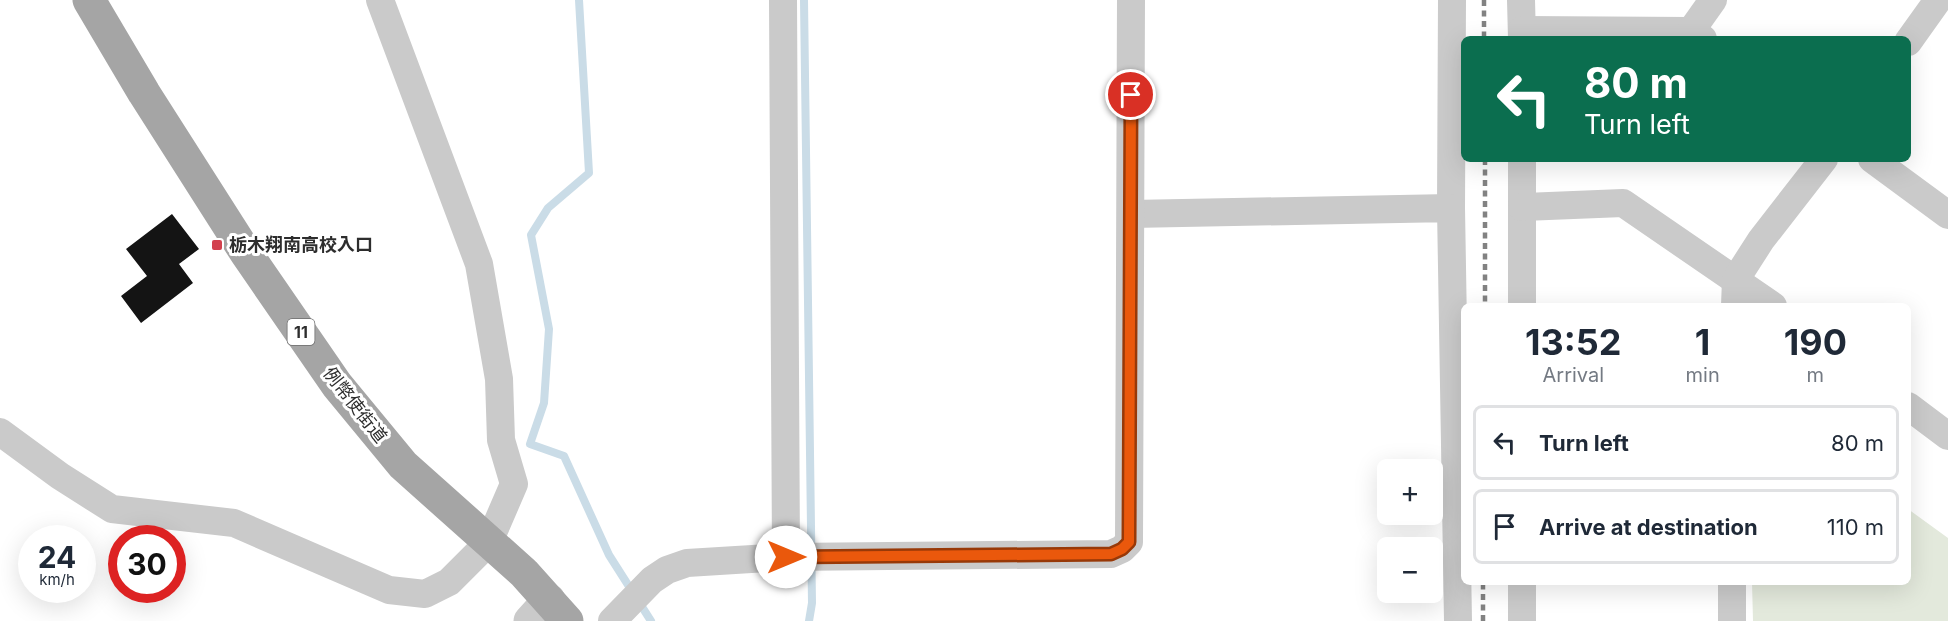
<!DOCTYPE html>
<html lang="en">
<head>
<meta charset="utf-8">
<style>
	:root { --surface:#fff; --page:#f2f2f3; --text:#1f2937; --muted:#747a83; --line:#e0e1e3 }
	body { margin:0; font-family:Inter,"Noto Sans JP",sans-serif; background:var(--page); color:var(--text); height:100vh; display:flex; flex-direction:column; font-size:22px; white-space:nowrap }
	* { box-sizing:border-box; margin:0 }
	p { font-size:20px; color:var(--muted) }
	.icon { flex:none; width:33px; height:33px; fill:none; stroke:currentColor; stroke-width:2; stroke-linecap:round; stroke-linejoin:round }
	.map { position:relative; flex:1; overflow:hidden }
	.sheet { position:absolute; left:1461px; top:303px; width:450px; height:282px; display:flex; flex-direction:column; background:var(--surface); border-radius:9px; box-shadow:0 6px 24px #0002 }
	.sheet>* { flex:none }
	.top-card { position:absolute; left:1461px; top:36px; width:450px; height:126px; border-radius:9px; box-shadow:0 6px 24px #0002; background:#0b6e4f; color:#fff; overflow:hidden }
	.buttons { position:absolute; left:1377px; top:459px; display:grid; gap:12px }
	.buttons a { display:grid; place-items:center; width:66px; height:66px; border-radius:9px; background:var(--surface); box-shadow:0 6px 24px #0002; font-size:30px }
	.speed { position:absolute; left:18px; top:525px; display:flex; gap:12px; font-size:30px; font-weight:700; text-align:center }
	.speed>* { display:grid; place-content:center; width:78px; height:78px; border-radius:50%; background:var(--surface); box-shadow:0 6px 24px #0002; line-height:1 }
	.speed small { font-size:15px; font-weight:400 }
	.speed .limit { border:9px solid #d22; background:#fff; color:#111 }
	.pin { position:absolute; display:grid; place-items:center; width:51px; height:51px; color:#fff; margin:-26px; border:3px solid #fff; border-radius:50%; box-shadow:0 2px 6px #0007 }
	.me { position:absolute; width:66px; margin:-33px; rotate:90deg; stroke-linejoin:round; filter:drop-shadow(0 0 4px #0008) }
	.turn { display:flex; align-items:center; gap:21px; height:126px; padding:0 24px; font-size:27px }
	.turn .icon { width:78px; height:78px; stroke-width:2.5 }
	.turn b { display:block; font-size:42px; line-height:51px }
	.eta { display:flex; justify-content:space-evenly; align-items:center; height:102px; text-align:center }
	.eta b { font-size:36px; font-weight:700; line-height:42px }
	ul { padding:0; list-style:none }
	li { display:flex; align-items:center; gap:18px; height:75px; margin:0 12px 9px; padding:0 12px; border:3px solid var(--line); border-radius:9px }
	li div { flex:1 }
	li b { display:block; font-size:22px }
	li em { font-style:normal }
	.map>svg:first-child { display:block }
	.green { fill:#e3e9dc }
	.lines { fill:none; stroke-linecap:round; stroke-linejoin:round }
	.stream { stroke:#cadce7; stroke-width:8 }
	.building { fill:#141414 }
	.minor { stroke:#cacaca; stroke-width:28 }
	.tertiary { stroke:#cacaca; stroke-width:33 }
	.primary { stroke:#a5a5a5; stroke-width:33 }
	.rail { stroke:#828282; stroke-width:4.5; stroke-dasharray:6 4.5; stroke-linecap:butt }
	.route-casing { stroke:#983908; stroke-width:15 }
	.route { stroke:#ea580c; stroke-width:10 }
	.poi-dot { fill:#d2414e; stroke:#fff; stroke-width:2 }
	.labels { text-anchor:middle; stroke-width:6; stroke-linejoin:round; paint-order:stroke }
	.shield { fill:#fff; stroke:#6c6c6c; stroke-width:1.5 }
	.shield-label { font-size:16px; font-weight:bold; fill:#2d2d2d }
	.poi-label { font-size:18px; font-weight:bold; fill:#2d2d2d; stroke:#fff; text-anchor:start }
	.street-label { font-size:18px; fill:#2d2d2d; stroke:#fff }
</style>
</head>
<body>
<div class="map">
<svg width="1948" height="621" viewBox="0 0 1948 621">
	<rect width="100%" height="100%" fill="#fff"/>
	<!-- green -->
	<polygon class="green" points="1908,509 1948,538 1948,621 1753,621 1752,582 1908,582"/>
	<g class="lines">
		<!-- stream -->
		<g class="stream">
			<polyline points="579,0 589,173 548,208 531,235 549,329 544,403 530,444 564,456 609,555 651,621"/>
			<polyline points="804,0 812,603 809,621"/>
		</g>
	</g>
	<!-- building -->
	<polygon class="building" points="172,214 199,249 179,264 193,283 141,323 121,296 147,276 126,249"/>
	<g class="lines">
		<!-- minor -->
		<g class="minor">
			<polyline points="783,0 786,557"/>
			<polyline points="1521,0 1522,39"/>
			<polyline points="1522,30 1691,31"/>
			<polyline points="1703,39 1691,31 1713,0"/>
			<polyline points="1908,42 1938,0"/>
			<polyline points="1522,159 1522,306"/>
			<polyline points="1872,159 1948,215"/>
			<polyline points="1522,207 1623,203 1773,306"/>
			<polyline points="1451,208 1452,0"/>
			<polyline points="1131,214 1451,208 1458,621"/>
			<polyline points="1735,306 1736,279 1761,240 1824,159"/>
			<polyline points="1908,406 1948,436"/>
			<polyline points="0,432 60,476 112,509 234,523 389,590 425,594 449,582 489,542 514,484 501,440 499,379 479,264 380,0"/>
			<polyline points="1522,582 1522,621"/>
			<polyline points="1732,582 1732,621"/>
			<polyline points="612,621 652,580 667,570 687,563 786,557 1111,554 1122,549 1129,542 1131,0"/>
		</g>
		<!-- tertiary -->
		<polyline class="tertiary" points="530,621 549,600"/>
		<!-- primary -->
		<polyline class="primary" points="89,0 144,93 246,253 337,385 403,465 524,573 567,621"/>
		<!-- rail -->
		<g class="rail">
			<polyline points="1484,0 1484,39"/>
			<polyline points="1485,159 1485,306"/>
			<polyline points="1483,621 1483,582"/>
		</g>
	</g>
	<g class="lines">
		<!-- route casing -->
		<g class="route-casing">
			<polyline id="route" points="786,557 1111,554 1122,549 1129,542 1131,95"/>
		</g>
		<!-- route -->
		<use href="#route" class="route"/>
	</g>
	<!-- markers -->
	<rect class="poi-dot" x="211" y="239" width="12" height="12" rx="3"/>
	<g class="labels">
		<!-- shield labels -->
		<rect class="shield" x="287.5" y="319" width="27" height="26" rx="4.5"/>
		<g class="shield-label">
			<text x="301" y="338">11</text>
		</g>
		<!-- poi labels -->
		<g class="poi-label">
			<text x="229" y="251">栃木翔南高校入口</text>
		</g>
		<!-- street labels -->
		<g class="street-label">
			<text transform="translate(355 405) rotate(52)" y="6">例幣使街道</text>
		</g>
	</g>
</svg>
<div class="buttons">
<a>+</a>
<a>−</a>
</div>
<div class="speed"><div>24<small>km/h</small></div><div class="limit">30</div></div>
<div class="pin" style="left:1131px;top:95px;background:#d93025"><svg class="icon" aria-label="arrive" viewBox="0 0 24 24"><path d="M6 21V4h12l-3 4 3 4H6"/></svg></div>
<svg class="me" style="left:786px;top:557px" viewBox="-20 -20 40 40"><circle r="19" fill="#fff"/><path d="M0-13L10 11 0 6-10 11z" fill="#ea580c"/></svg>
<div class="top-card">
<div class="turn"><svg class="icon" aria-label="left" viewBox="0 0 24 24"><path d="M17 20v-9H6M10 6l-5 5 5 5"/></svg><div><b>80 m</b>Turn left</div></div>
</div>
<section class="sheet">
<div class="eta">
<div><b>13:52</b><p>Arrival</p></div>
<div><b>1</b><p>min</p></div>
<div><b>190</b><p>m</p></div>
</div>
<ul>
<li><svg class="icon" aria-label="left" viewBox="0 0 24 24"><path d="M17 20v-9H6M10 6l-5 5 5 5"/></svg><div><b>Turn left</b></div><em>80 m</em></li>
<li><svg class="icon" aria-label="arrive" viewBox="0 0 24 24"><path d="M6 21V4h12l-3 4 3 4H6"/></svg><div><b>Arrive at destination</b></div><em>110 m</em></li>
</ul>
</section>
</div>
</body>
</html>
